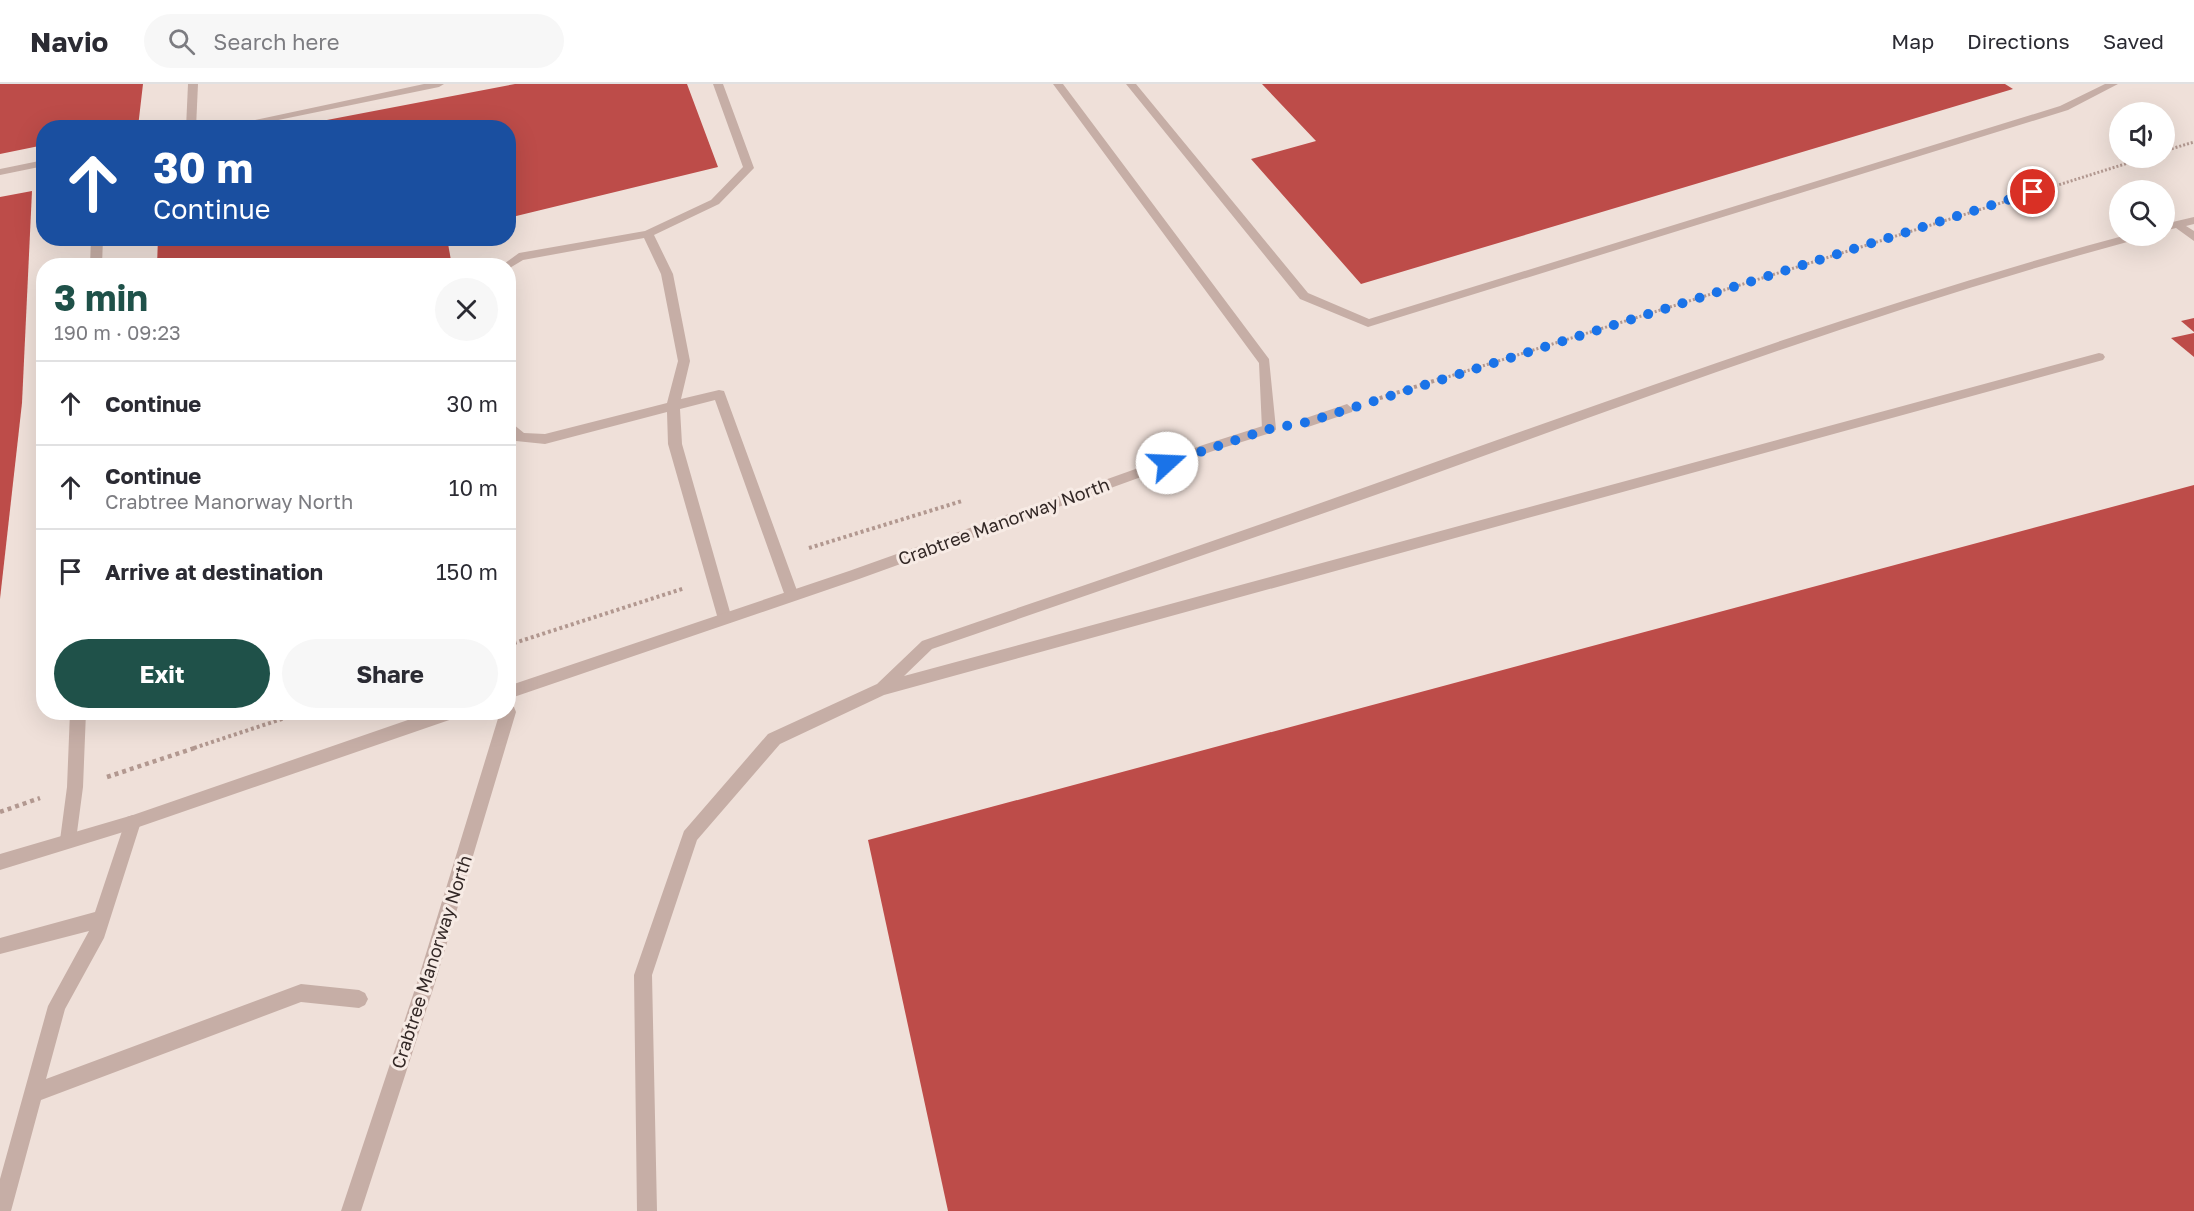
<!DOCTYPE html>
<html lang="en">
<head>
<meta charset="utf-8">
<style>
	:root { --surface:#fff; --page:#f7f7f7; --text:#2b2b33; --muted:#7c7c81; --line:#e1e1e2; --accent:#1f5149 }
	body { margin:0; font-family:"Golos Text",sans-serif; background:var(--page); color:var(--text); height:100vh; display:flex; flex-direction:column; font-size:22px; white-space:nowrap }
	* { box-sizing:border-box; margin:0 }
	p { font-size:20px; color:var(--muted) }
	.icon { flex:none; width:33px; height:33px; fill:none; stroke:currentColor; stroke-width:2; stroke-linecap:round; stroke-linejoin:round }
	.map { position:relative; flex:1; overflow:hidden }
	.drawer { position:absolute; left:36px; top:174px; width:480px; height:462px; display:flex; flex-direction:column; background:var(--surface); border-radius:24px; box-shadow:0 6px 24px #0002 }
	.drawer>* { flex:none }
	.top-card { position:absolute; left:36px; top:36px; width:480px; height:126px; border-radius:24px; box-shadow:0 6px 24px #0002; background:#1a4fa0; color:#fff; overflow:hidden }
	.controls { position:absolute; left:2109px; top:18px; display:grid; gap:12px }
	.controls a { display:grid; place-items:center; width:66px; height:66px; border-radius:50%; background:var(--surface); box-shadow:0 6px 24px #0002; font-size:30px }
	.pin { position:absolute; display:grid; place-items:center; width:51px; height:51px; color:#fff; margin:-26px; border:3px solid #fff; border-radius:50%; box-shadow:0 2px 6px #0007 }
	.me { position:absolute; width:66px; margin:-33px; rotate:70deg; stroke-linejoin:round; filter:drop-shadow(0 0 4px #0008) }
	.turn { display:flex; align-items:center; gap:21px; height:126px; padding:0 18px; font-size:27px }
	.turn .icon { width:78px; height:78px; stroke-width:2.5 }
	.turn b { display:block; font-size:42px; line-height:51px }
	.round { display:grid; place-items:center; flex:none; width:63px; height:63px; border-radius:32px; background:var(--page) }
	.overview { display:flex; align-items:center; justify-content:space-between; height:102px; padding:0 18px }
	h1 { font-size:36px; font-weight:700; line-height:45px; color:var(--accent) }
	.primary-button { display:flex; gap:12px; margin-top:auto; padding:12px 18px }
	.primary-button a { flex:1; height:69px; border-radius:36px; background:var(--accent); color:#fff; font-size:24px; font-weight:700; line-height:69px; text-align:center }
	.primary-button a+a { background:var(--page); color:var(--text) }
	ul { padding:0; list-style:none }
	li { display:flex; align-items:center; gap:18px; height:84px; padding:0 18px; border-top:2px solid var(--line) }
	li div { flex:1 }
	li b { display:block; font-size:22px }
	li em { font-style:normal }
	header { display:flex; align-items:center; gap:36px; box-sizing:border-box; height:84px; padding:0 30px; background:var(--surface); border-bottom:2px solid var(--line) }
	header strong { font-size:28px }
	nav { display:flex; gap:33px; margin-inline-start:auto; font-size:21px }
	.search { width:420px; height:54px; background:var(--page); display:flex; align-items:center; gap:15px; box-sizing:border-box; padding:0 21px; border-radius:33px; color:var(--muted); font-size:22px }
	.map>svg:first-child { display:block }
	.building { fill:#bd4c49 }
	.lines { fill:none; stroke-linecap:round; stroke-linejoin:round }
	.path-far2 { stroke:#b29890; stroke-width:3; stroke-dasharray:2 2; stroke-linecap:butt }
	.path-far1 { stroke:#b29890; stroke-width:4; stroke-dasharray:3 3; stroke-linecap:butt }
	.path { stroke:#b29890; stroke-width:4.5; stroke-dasharray:4 4; stroke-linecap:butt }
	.lane { fill:#c6aea6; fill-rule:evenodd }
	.street { fill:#c6aea6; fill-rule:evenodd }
	.route { stroke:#1a73e8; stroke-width:10; stroke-dasharray:0 18 }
	.labels { text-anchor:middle; stroke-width:6; stroke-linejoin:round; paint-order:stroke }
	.street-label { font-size:18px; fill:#332826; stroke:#f7ebe5 }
</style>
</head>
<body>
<header>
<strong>Navio</strong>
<div class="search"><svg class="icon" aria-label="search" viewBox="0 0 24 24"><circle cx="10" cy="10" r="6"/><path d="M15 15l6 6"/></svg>Search here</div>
<nav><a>Map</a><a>Directions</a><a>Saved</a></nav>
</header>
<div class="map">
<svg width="2194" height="1127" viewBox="0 0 2194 1127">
	<rect width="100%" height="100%" fill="#efe0d9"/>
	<!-- building -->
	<g class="building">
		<polygon points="0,0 143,0 138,43 44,44 44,61 0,70"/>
		<polygon points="515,0 687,0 718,83 508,134 508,44 285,44"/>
		<polygon points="1262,0 2005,0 2013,5 1361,200 1251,75 1316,57"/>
		<polygon points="32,107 22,319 0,515 0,113"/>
		<polygon points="158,154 447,154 452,182 157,182"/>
		<polygon points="2194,234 2194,248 2181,237"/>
		<polygon points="2194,249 2194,273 2171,254"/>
		<polygon points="2194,401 2194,1127 948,1127 868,756"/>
	</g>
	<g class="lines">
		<!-- path-far2 -->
		<g class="path-far2">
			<polyline points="2164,67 2194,58"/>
			<polyline points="1441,295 2144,74"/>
		</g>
		<!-- path-far1 -->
		<g class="path-far1">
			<polyline points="1374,316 1446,293"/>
			<polyline points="809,464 962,417"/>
			<polyline points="508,561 685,504"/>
			<polyline points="194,664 303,628"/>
		</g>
		<!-- path -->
		<g class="path">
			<polyline points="107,693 198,663"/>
			<polyline points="0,728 40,714"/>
		</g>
		<!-- lane -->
		<g class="lane">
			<polygon points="188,0 198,0 196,44 186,44"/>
			<polygon points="424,0 444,0 439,3 240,44 217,44"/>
			<polygon points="713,0 723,0 754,84 719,120 654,151 673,190 690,277 681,315 719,306 724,307 799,512 797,516 787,516 785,512 715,316 680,325 682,360 732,535 730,539 720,539 718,535 668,360 667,328 545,360 516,357 508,349 508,336 524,349 545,350 667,319 678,277 661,190 644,154 523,176 508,185 508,182 501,182 519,169 645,147 711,116 743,83"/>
			<polygon points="1053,0 1063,0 1269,275 1276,345 1274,348 1264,348 1262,345 1259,279"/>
			<polygon points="1126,0 1136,0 1308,209 1369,235 2060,22 2105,0 2118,0 2068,26 1368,243 1300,215"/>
			<polygon points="44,76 44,82 0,91 0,85"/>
			<polygon points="2194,133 2194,140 2186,142 2194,147 2194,157 2176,144 2164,147 2164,140"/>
			<path d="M2123 152H2140L2138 155C1886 223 1643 314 1398 403 1243 458 1087 511 932 565L904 592 2099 269 2103 270 2105 273 2103 276 884 611 780 660 697 756 652 891 657 1127H637L634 891 684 747 768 650 877 600 922 557C1078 503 1235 450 1391 394 1633 308 1874 219 2123 152Z"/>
			<polygon points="91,154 103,154 102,182 90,182"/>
			<polygon points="1347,320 1353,325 1352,328 1308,343 1301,338 1303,335"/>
			<polygon points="70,628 86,628 83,703 76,756 74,761 68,764 62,761 60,756 67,703"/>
			<polygon points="133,731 139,733 141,738 104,854 65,925 46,995 301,900 359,906 365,909 368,915 365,921 359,924 301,918 41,1016 11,1127 0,1127 0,1095 48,922 89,847 0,870 0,854 95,828 125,738 127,733"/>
		</g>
		<!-- street -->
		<g class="street">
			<polygon points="1269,340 1274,342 1276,345 1274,348 1213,367 859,495 508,615 508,602 849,487 1203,361"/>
			<polygon points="508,622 514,623 516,628 435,899 361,1127 341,1127 417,899 500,628 508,628"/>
			<polygon points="431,628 460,628 458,633 133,745 0,786 0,770 133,731"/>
		</g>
	</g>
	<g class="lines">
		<!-- route -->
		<polyline class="route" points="1167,379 1269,345 1308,338 2033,108"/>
	</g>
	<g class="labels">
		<!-- street labels -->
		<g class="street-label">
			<text transform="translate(1004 438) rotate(-20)" y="6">Crabtree Manorway North</text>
			<text transform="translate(432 878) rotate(-72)" y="6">Crabtree Manorway North</text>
		</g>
	</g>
</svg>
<div class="controls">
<a><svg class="icon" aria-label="sound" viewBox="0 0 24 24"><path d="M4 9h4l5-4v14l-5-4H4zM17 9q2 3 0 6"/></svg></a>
<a><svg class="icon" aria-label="search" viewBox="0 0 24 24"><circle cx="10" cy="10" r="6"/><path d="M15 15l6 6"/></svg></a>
</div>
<div class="pin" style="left:2033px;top:108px;background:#d93025"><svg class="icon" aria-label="arrive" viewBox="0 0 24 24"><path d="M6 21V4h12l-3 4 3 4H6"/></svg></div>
<svg class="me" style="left:1167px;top:379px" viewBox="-20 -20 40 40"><circle r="19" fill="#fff"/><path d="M0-13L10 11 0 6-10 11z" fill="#1a73e8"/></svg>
<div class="top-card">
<div class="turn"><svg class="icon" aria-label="ahead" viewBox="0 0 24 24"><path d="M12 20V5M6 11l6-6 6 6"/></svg><div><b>30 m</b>Continue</div></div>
</div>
<section class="drawer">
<div class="overview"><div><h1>3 min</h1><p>190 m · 09:23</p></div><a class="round"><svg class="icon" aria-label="close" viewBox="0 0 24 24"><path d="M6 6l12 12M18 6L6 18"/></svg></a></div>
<ul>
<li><svg class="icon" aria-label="ahead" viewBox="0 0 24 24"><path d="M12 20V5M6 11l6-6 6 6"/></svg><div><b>Continue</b></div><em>30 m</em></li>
<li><svg class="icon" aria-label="ahead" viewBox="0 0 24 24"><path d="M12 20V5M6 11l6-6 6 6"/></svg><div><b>Continue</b><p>Crabtree Manorway North</p></div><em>10 m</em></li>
<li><svg class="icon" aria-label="arrive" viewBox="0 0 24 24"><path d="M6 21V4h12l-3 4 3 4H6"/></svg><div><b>Arrive at destination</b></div><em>150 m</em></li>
</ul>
<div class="primary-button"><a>Exit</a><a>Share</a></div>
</section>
</div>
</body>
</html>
